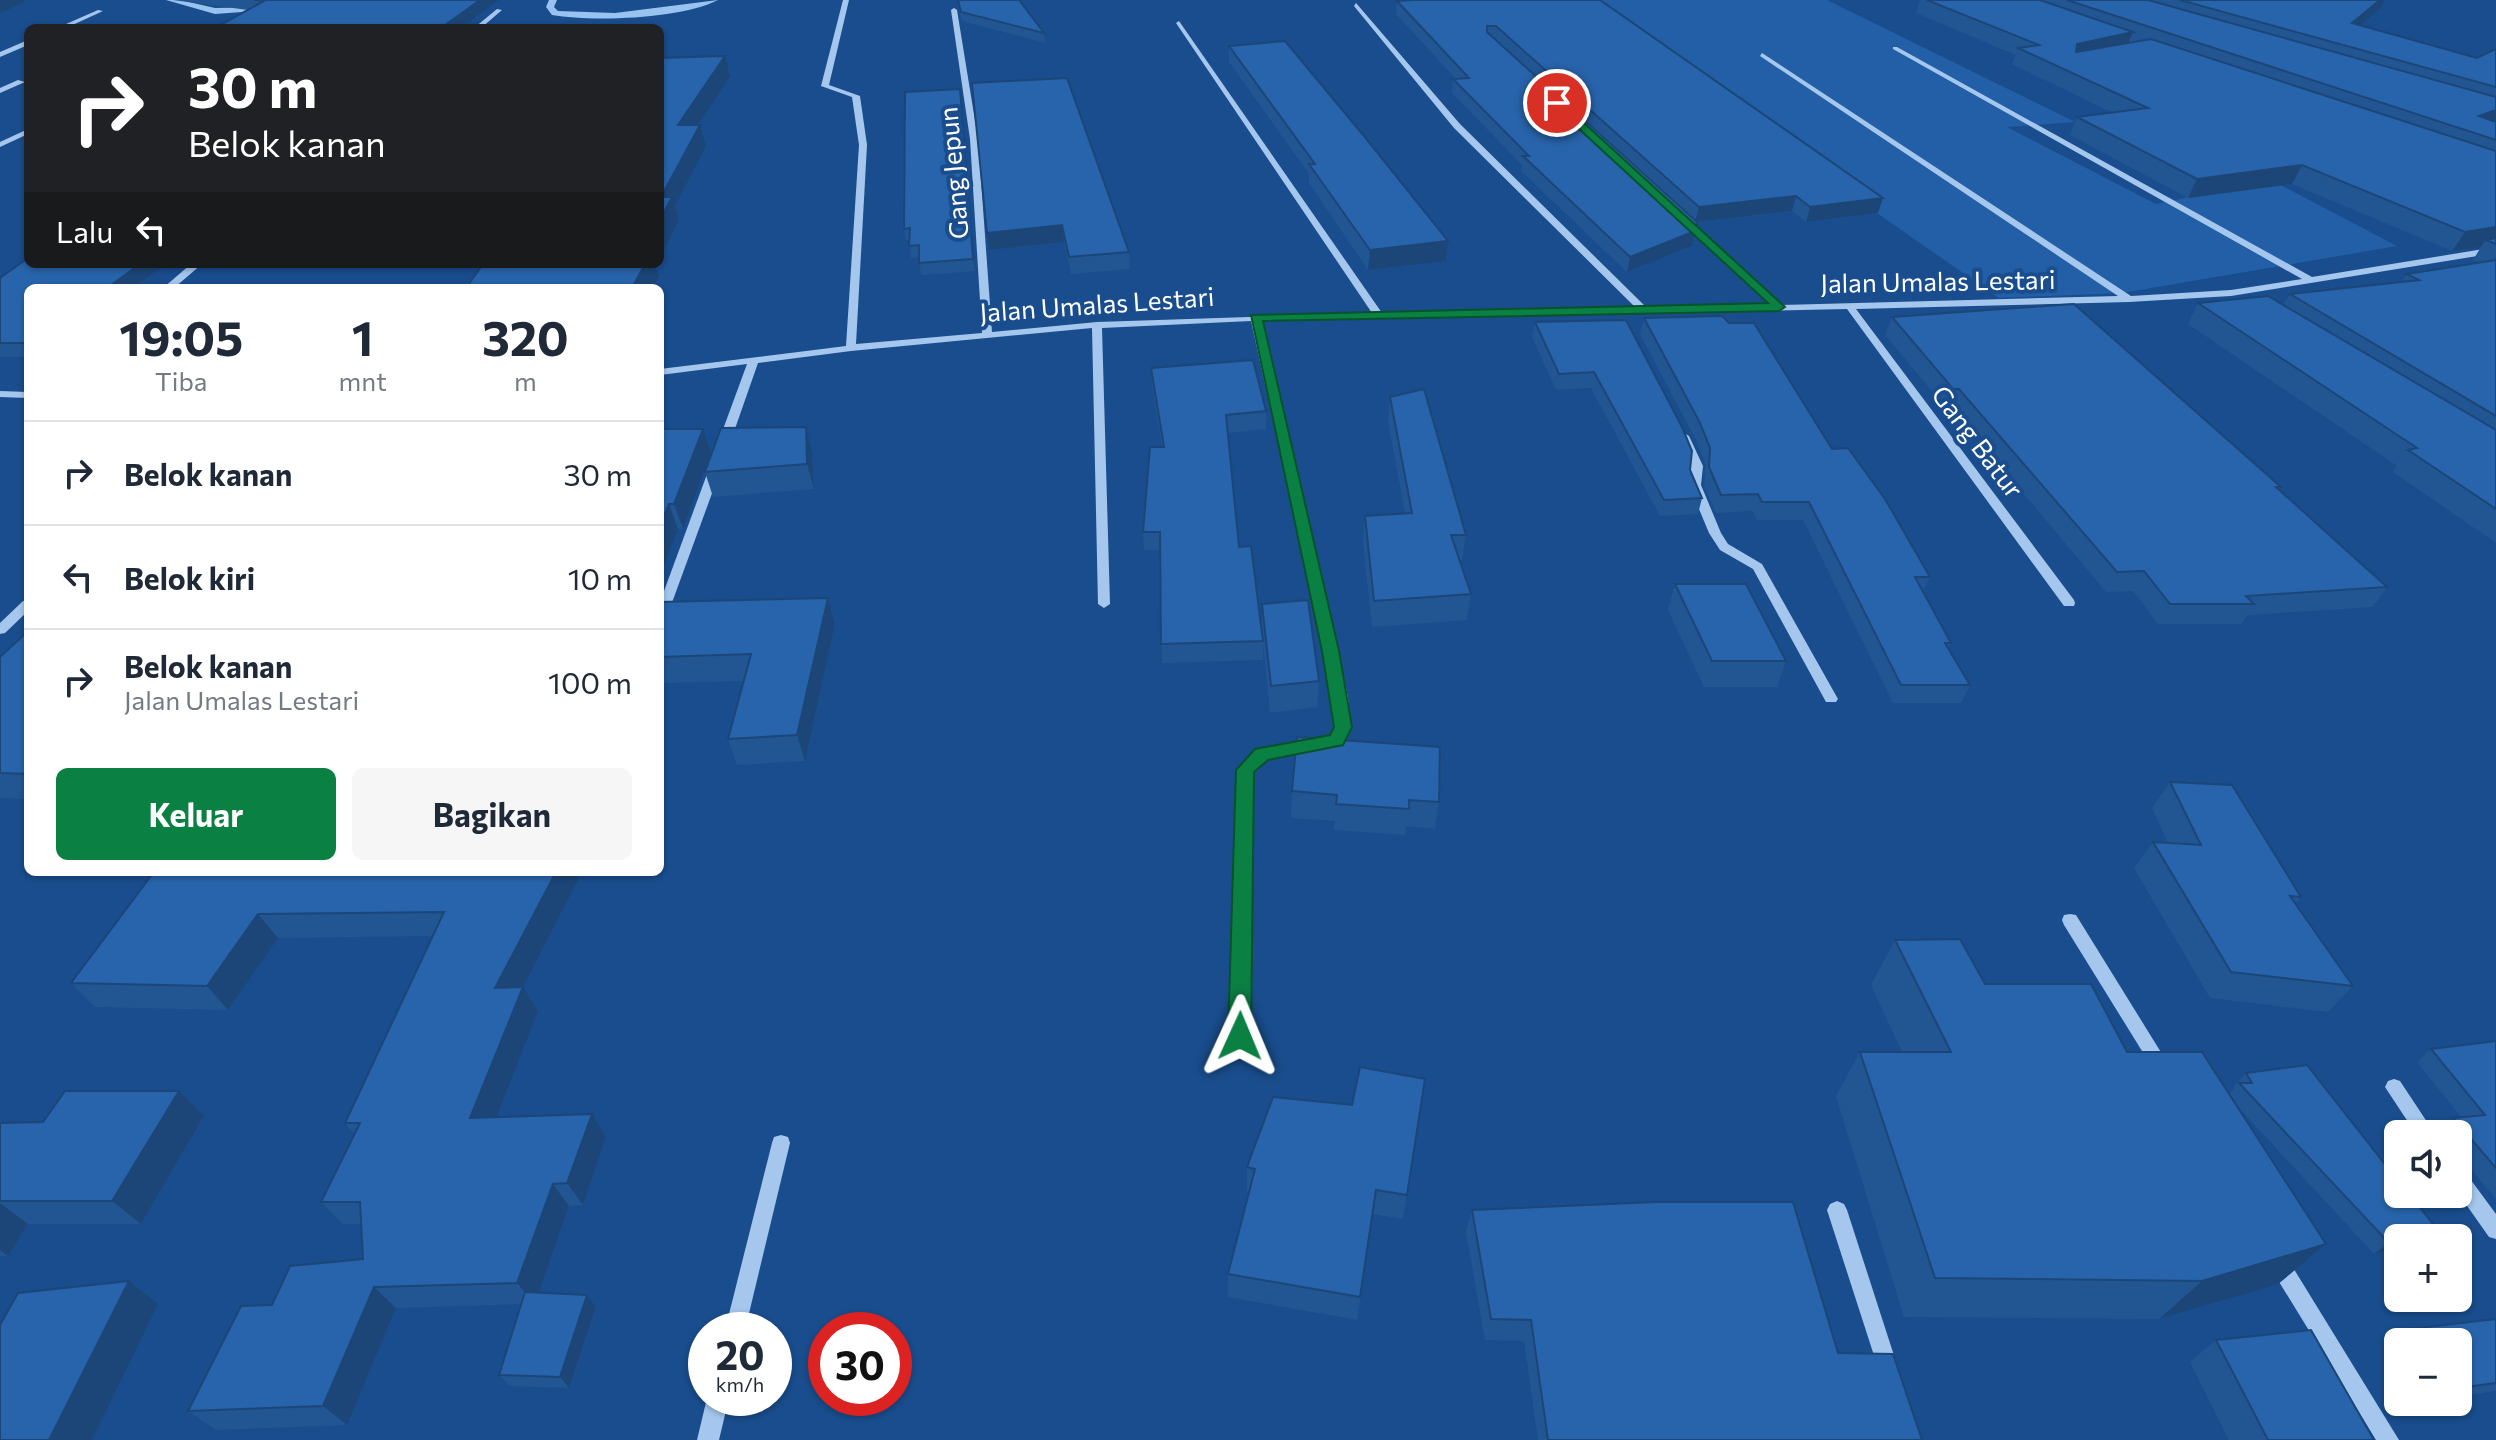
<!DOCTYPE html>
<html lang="id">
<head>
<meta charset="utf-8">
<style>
	:root { --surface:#fff; --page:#f6f6f7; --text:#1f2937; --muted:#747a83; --line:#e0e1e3; --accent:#0b8043 }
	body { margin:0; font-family:Commissioner,sans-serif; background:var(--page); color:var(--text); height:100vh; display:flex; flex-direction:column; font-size:30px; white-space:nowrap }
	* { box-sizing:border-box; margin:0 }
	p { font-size:26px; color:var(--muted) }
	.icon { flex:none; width:44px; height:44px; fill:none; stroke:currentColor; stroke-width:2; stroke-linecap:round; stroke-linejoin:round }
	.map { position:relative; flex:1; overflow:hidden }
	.side { position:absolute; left:24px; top:284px; width:640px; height:592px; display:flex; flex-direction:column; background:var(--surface); border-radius:12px; box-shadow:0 2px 6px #0004 }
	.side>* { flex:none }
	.top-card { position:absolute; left:24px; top:24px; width:640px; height:244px; border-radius:12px; box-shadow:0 2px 6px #0004; background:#202124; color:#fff; overflow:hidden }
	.fabs { position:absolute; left:2384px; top:1120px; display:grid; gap:16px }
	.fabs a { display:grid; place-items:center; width:88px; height:88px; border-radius:12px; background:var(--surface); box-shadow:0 2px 6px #0004; font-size:40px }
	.speed { position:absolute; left:688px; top:1312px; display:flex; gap:16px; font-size:40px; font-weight:700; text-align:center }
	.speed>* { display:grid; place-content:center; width:104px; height:104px; border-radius:50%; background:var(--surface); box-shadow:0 2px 6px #0004; line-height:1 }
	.speed small { font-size:20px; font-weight:400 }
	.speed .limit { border:12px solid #d22; background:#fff; color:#111 }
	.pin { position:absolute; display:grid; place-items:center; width:68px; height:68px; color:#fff; margin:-34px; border:4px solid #fff; border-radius:50%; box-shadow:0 2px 8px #0007 }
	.me { position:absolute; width:88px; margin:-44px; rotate:1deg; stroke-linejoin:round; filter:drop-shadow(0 0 6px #0008) }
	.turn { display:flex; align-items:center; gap:28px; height:168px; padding:0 32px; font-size:36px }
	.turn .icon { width:104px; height:104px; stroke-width:2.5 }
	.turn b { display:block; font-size:56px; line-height:68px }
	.then { display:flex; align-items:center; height:76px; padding:0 32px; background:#0003; gap:16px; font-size:30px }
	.eta { display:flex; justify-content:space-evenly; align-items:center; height:136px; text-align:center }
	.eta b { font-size:48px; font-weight:700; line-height:56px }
	.primary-button { display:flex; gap:16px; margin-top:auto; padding:16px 32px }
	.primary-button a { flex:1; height:92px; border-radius:12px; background:var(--accent); color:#fff; font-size:32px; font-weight:700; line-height:92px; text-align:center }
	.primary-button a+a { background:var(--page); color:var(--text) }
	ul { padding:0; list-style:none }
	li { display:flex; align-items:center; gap:24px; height:104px; padding:0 32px; border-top:2px solid var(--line) }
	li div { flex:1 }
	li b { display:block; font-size:30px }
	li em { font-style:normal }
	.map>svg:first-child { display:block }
	.green { fill:#225fa6 }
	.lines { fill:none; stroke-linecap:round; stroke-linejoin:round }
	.stream { fill:#98c2f0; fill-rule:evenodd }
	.minor { fill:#a5c7ee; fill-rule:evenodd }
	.wall { fill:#225693 }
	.shaded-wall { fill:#1c4678 }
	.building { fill:#2864ab; stroke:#1c4678; stroke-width:2 }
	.route { fill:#0b8043; stroke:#07532c; stroke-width:2 }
	.labels { text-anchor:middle; stroke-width:8; stroke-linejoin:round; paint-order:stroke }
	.far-street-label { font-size:26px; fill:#fff; stroke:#194d8d }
</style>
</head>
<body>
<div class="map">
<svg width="2496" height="1440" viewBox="0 0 2496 1440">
	<rect width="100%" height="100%" fill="#194d8d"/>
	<!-- green -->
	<polygon class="green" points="1571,0 1827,0 2075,122 2007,127 2156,204 2271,180 2397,246 2122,293 1999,298"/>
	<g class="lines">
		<!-- stream -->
		<g class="stream">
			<polygon points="166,0 180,0 215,8 268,7 272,10 215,14"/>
			<path d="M549 0H557L554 7 558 11 615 13 718 0C682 19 593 22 552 15L546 7Z"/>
		</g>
		<!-- minor -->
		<g class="minor">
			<polygon points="843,0 849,0 829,85 860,96 867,145 856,344 982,333 970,139 951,10 954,8 957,10 978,139 992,332 1097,322 1372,313 1176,23 1179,21 1382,313 1636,308 1454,128 1354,6 1356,3 1460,124 1647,308 1771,305 1679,220 1678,218 1682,215 1782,305 2118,296 1760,56 1762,53 2131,296 2231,290 2302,279 1893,49 1893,47 1897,47 2312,277 2496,247 2496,253 2231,296 2129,302 1856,309 2074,600 2075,603 2074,606 2064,606 1847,309 1261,321 1348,697 1350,727 1342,744 1266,758 1252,772 1249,1036 1246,1041 1240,1043 1234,1041 1231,1036 1238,770 1257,750 1332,736 1336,727 1334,697 1251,321 1102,328 1110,604 1104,608 1098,604 1092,328 851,351 758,363 730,443 724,446 718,443 747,364 660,375 660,369 846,346 859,145 852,97 821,86"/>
			<polygon points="497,9 502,10 481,28 474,28"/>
			<polygon points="98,10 103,11 66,28 57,28"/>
			<polygon points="28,40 28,45 0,57 0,52"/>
			<polygon points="18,80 25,82 0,93 0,88"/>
			<polygon points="28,129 28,134 0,147 0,142"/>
			<polygon points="191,264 202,264 174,288 163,288"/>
			<polygon points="0,391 28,392 28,398 0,397"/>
			<polygon points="1684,433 1689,436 1703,466 1701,485 1721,533 1728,544 1762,564 1838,699 1836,702 1826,702 1753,569 1720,550 1709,533 1689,485 1691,466 1679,436"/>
			<polygon points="716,463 722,466 666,619 660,623 660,602 710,466"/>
			<polygon points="28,600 28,611 5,633 0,634 0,623 23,601"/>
			<polygon points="2070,914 2076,915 2167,1062 2170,1067 2167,1072 2161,1075 2155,1072 2064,925 2062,920 2064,915"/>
			<polygon points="2394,1079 2400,1081 2435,1134 2416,1134 2385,1087 2388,1081"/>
			<polygon points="781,1135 788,1137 790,1143 745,1330 725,1330 772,1143 774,1137"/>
			<polygon points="2458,1169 2465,1172 2496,1214 2496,1239 2489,1237 2458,1193"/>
			<polygon points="1837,1201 1844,1204 1847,1210 1899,1371 1896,1378 1889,1381 1882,1378 1879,1371 1827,1210 1830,1204"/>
			<polygon points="2277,1250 2284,1253 2399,1440 2376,1440 2270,1267 2267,1260 2270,1253"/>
			<polygon points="707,1398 729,1398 719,1440 697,1440"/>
		</g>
	</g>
	<!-- wall -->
	<g class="wall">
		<polygon points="173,0 499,0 461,28 248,10"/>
		<polygon points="957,0 1019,0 1044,33 1045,43 962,21"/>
		<polygon points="1600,0 1878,213 1806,222 1792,211 1697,222 1692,246 1627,272 1521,171 1522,165 1452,93 1453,79 1456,79 1396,14 1397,1"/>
		<polygon points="1920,0 2385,0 2381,8 2360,26 2477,58 2496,49 2496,543 2393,472 2397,466 2188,324 2198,303 2283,305 2290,294 2402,282 2407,274 2479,262 2473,260 2481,247 2452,251 2292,184 2188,198 2070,135 2077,117 2113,113 2012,64 2016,55 1916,13"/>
		<polygon points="1229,46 1448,241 1446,261 1368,270 1309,183 1309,174 1229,62"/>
		<polygon points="972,83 1129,252 1130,269 1071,274 1064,242 989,250"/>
		<polygon points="960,89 975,271 921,275 919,257 911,258 909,240 906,240 904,229"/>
		<polygon points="28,264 166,264 134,288 28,288 28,357 0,357 0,278"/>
		<polygon points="1892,317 2281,487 2279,490 2387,587 2373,607 2247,615 2241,624 2158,624 2133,591 2106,592 1952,408 1946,408 1885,335"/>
		<polygon points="1644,318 1832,449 1930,577 1923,592 1951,643 1948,649 1970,685 1961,703 1893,703 1803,520 1757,520 1753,511 1716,513 1704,485 1706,465 1696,440 1640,334"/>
		<polygon points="1626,320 1702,498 1698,514 1660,516 1591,388 1556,390 1532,337 1535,322"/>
		<polygon points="1151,368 1266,411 1266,429 1228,433 1239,547 1262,630 1262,604 1319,681 1317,707 1270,713 1263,642 1263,660 1162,663 1161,550 1144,550 1143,532 1162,447 1152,385"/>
		<polygon points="1390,397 1466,535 1462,560 1459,560 1471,594 1467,620 1372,627 1363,542 1365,516 1405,513 1388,421"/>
		<polygon points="806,427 812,452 814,489 713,497 705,472"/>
		<polygon points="660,429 711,453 683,529 678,529 665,563"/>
		<polygon points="1675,584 1786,661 1777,687 1704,687 1668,610"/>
		<polygon points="828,598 835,624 805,761 737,765 728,739 744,681 660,683 660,602"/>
		<polygon points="28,631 28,799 0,798 0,657"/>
		<polygon points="2170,782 2301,897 2296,903 2353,986 2328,1012 2210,998 2134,868 2153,842 2168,843 2152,808"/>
		<polygon points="1292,791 1439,802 1435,829 1406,826 1405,835 1334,830 1335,821 1291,818"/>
		<polygon points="154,872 576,872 579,878 523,987 538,1011 496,1117 606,1137 583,1205 569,1206 539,1293 596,1307 569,1388 510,1386 499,1375 522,1304 396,1308 347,1425 216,1430 188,1411 272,1305 363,1259 361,1224 343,1224 321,1202 354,1134 345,1123 432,936 278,938 228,1010 95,1007 71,983"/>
		<polygon points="1895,940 1985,984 2127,1052 2229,1094 2235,1087 2234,1086 2246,1073 2436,1228 2423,1238 2398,1238 2374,1254 2237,1106 2326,1244 2278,1284 2159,1319 1904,1317 1836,1096 1860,1052 1902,1052 1871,985"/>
		<polygon points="2496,1041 2496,1199 2458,1154 2458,1134 2441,1134 2439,1131 2453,1118 2461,1117 2417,1062 2431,1049"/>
		<polygon points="1425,1079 1403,1219 1373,1214 1357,1320 1228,1297 1228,1274 1249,1192 1247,1191 1247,1167 1352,1105"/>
		<polygon points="204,1116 141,1224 28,1224 8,1256 0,1256 0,1123"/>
		<polygon points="1472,1210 1838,1353 1922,1440 1538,1440 1524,1341 1485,1340 1466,1232"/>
		<polygon points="2496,1319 2496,1391 2458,1396 2458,1342 2398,1342 2398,1345 2394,1340 2410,1329"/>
		<polygon points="2216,1340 2374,1440 2229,1440 2190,1362"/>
	</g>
	<!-- shaded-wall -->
	<g class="shaded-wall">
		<polygon points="0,0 24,0 25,2 0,13"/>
		<polygon points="480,0 499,0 461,28 441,28"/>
		<polygon points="2380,0 2385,0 2381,8 2343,40 2352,23"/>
		<polygon points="2133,32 2126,48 2070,61 2077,44"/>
		<polygon points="725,56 730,76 684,147 678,125"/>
		<polygon points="960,89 961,99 975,271 973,259"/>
		<polygon points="2496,110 2496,124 2479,116"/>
		<polygon points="700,125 706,146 675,206 679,220 660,257 661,197"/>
		<polygon points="2302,165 2292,184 2188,198 2197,179"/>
		<polygon points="1796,196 1792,211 1695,222 1699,207"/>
		<polygon points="1883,198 1878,213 1806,222 1810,207"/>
		<polygon points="1062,225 1064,242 989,250 987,233"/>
		<polygon points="2496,227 2496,244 2486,240 2481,247 2452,251 2465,232"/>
		<polygon points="1695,231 1692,246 1627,272 1630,257"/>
		<polygon points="1448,241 1446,261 1368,270 1370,250"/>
		<polygon points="140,264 166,264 134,288 107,288"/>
		<polygon points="645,264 656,264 655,266 659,276 652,288 632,288"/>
		<polygon points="806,427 812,452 814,489 807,464"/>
		<polygon points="703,429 711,453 683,529 674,504"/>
		<polygon points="669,504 678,529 660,576 660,526"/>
		<polygon points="828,598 835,624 805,761 797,735"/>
		<polygon points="556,872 576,872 579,878 523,987 538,1011 487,1141 470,1118 495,988"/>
		<polygon points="258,914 278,938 228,1010 207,986"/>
		<polygon points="179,1091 204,1116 141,1224 112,1201"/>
		<polygon points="592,1114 606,1137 583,1205 567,1183"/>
		<polygon points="553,1184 569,1206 535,1304 517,1283"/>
		<polygon points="0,1203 28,1224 8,1256 0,1250"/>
		<polygon points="2436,1228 2423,1238 2404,1238"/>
		<polygon points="2398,1240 2398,1247 2374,1254 2389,1243"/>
		<polygon points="2326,1244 2278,1284 2159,1319 2202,1281"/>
		<polygon points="129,1281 158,1304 92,1440 49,1440"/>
		<polygon points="374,1287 396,1308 347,1425 323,1406"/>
		<polygon points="587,1295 596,1307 569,1388 560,1377"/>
	</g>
	<!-- building -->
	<g class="building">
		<polygon points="254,0 480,0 441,28 215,28 264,1"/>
		<polygon points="958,0 1019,0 1044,33 961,12"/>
		<polygon points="1413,0 1600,0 1883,198 1810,207 1796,196 1699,207 1496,26 1487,26 1487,32 1697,222 1695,231 1630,257 1523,156 1529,156 1453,79 1469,78 1397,1"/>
		<polygon points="1927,0 2040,0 2133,32 2077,44 2076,52 2151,39 2496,151 2496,227 2465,232 2302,165 2197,179 2077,117 2148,108 2018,48 2039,45"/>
		<polygon points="2067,0 2148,0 2496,97 2496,110 2479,116 2496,122 2496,140"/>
		<polygon points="2180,0 2380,0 2352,23 2477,58 2496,49 2496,87"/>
		<polygon points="1285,41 1364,136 1448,241 1370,250 1309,164 1315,164 1229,46"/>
		<polygon points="725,56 678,125 700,125 661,197 672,197 660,220 660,58"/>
		<polygon points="1067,78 1129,252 1069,257 1062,225 987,233 972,83"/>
		<polygon points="960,89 973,259 919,263 919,245 909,246 910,228 904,229 905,92"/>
		<polygon points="2496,238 2496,244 2486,240"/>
		<polygon points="28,258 28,264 140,264 107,288 28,288 28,340 24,343 0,343 0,278"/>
		<polygon points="2496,260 2496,416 2290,294 2419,280 2407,274"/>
		<polygon points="483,264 645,264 632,288 466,288"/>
		<polygon points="2268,296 2496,430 2496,509 2408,450 2417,448 2198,303"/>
		<polygon points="2074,304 2281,487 2276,487 2387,587 2246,596 2254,604 2170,604 2144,571 2117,572 1959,389 1953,389 1892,317"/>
		<polygon points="1722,316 1729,323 1754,323 1832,449 1848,448 1885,499 1930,577 1915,577 1951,643 1945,643 1970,685 1901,685 1809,502 1762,502 1758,494 1721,495 1709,467 1710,448 1700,423 1644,318"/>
		<polygon points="1626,320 1682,427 1692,451 1690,470 1702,498 1664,500 1594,372 1559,374 1535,322"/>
		<polygon points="1253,360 1266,411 1226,415 1239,547 1251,546 1263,641 1161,644 1160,532 1143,532 1150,447 1164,447 1151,368"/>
		<polygon points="1424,389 1466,535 1451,535 1471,594 1374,601 1365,516 1412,513 1390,397"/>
		<polygon points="806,427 807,464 705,472 721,428"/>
		<polygon points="660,429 703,429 674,504 669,504 660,526"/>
		<polygon points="1675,584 1746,584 1786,661 1712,661"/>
		<polygon points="828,598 797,735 728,739 751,654 660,657 660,602"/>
		<polygon points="1308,600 1319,681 1271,686 1262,604"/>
		<polygon points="28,631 28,774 0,773 0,657"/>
		<polygon points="1297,737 1440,747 1439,802 1409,800 1409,809 1336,804 1337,795 1292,791"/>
		<polygon points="2170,782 2232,785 2301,897 2290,896 2353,986 2231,972 2153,842 2201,845"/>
		<polygon points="154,872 556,872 495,988 523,987 470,1118 592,1114 567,1183 553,1184 517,1283 374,1287 323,1406 188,1411 241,1306 272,1305 290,1266 363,1259 360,1202 321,1202 360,1123 345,1123 444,912 258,914 207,986 71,983"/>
		<polygon points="1960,939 1985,984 2091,984 2127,1052 2202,1052 2326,1244 2202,1281 1935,1278 1860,1052 1951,1052 1895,940"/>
		<polygon points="2496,1041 2496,1168 2453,1118 2485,1115 2431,1049"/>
		<polygon points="2307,1065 2398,1181 2398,1194 2409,1194 2436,1228 2404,1238 2398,1238 2398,1240 2389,1243 2239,1083 2252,1083 2246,1073"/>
		<polygon points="1360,1067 1425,1079 1407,1195 1376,1190 1360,1297 1228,1274 1255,1169 1247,1167 1273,1097 1352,1105"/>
		<polygon points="65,1091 179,1091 112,1201 0,1201 0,1123 43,1122"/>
		<polygon points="1656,1202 1793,1202 1838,1353 1893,1354 1922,1440 1548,1440 1531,1320 1491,1319 1472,1210"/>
		<polygon points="129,1281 49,1440 0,1440 0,1325 18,1293"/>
		<polygon points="525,1292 587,1295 560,1377 499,1375"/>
		<polygon points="2496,1319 2496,1383 2458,1388 2458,1342 2420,1342 2410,1329"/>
		<polygon points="2311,1330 2374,1440 2268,1440 2216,1340"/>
	</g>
	<!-- route -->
	<polygon class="route" points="1553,101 1560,101 1785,307 1779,311 1263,321 1339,651 1352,727 1343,745 1268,760 1254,772 1251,1036 1248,1043 1240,1046 1232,1043 1228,1036 1236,770 1255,749 1330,735 1334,727 1322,651 1251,315 1768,303 1553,105"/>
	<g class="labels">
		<!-- far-street labels -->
		<g class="far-street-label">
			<text transform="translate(954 173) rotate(-95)" y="9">Gang Jepun</text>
			<text transform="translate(1938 282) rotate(-1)" y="9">Jalan Umalas Lestari</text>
			<text transform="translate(1097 305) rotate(-4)" y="9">Jalan Umalas Lestari</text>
			<text transform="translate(1977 442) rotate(53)" y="9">Gang Batur</text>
		</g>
	</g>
</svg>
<div class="fabs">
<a><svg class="icon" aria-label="sound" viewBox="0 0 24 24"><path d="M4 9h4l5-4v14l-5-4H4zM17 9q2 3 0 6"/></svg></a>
<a>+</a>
<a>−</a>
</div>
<div class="speed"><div>20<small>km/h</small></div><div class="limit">30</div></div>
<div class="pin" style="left:1557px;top:103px;background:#d93025"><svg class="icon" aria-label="arrive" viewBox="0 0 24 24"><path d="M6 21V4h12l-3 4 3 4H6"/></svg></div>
<svg class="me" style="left:1240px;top:1036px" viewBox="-20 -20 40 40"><path d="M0-17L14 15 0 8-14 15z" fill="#0b8043" stroke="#fff" stroke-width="4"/></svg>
<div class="top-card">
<div class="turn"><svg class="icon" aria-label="right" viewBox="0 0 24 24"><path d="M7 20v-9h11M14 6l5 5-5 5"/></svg><div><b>30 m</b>Belok kanan</div></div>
<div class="then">Lalu<svg class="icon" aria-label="left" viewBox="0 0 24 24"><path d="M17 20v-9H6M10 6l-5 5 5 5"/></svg></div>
</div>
<section class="side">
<div class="eta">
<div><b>19:05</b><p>Tiba</p></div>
<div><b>1</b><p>mnt</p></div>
<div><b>320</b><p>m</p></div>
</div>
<ul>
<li><svg class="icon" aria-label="right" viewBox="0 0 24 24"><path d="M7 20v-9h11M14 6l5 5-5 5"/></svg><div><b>Belok kanan</b></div><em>30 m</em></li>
<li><svg class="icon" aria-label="left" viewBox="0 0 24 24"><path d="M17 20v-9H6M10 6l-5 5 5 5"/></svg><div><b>Belok kiri</b></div><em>10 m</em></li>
<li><svg class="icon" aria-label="right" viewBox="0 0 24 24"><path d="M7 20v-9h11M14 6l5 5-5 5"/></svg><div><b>Belok kanan</b><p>Jalan Umalas Lestari</p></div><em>100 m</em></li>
</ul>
<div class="primary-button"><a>Keluar</a><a>Bagikan</a></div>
</section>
</div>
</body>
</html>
